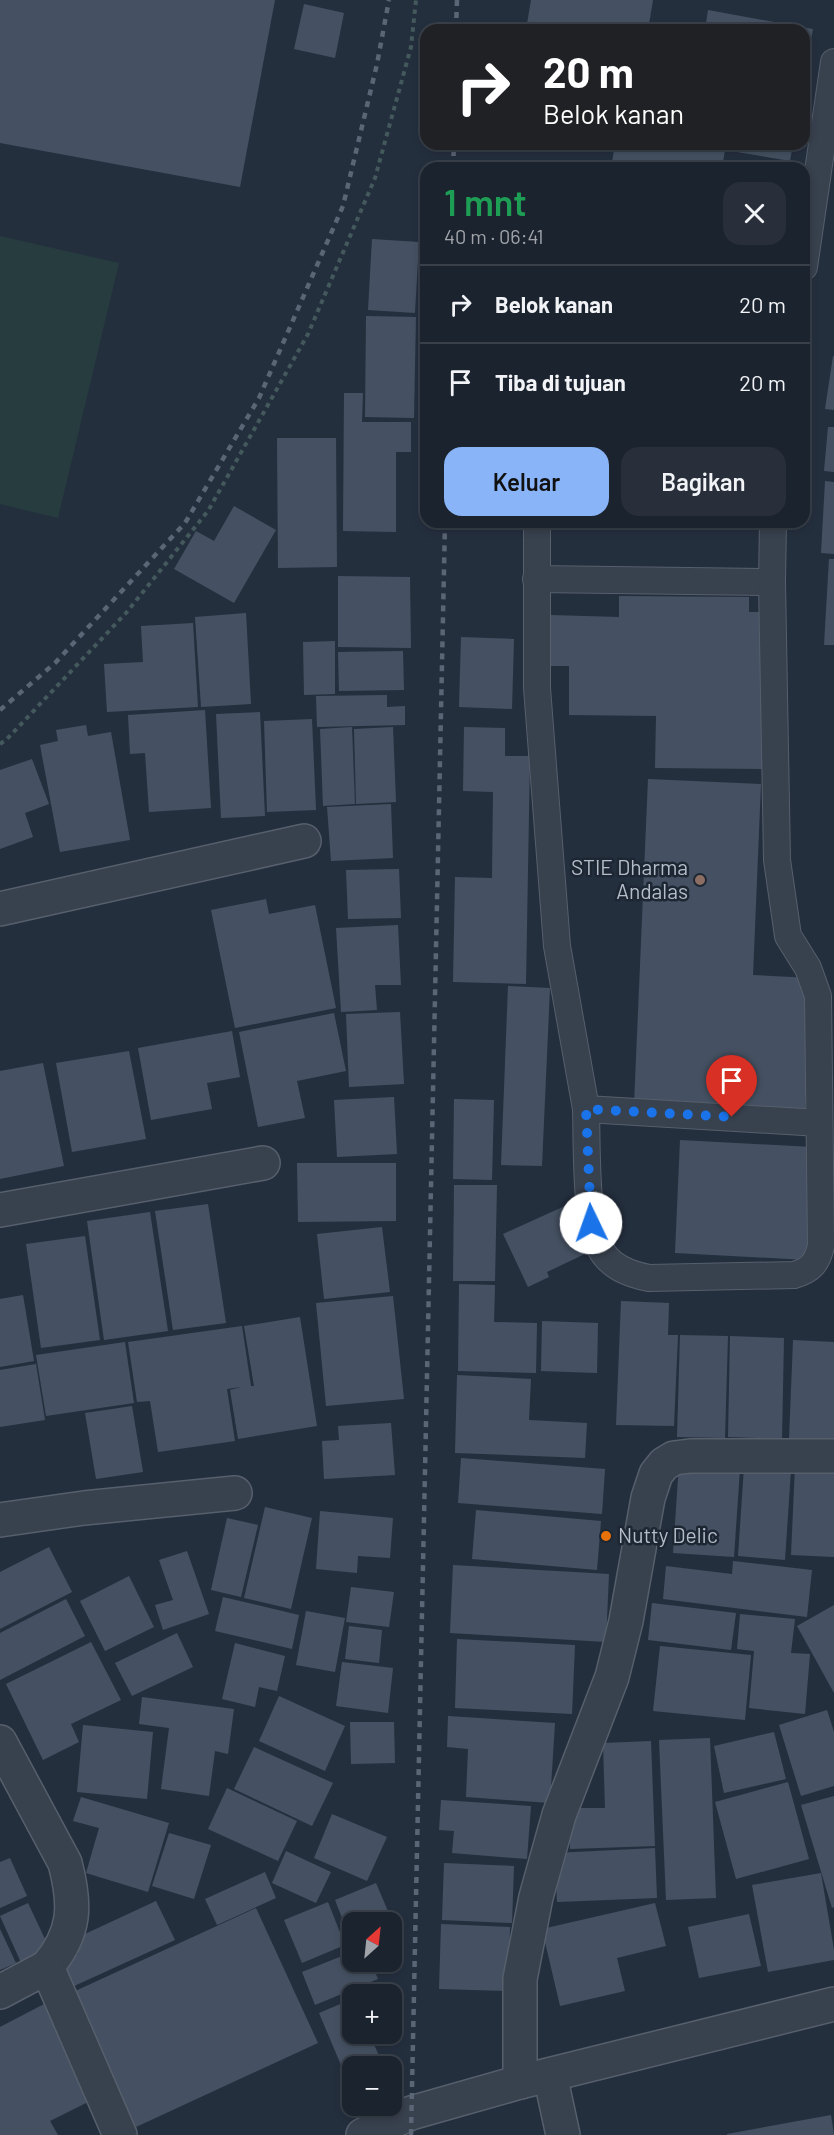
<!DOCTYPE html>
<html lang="id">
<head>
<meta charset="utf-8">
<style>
	:root { --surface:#1b232e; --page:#282f3a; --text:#f1f3f6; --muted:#a0a4aa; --line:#39404a; --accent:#8ab4f8 }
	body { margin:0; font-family:Barlow,sans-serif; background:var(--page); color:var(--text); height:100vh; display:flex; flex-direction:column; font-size:22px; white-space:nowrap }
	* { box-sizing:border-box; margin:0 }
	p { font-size:20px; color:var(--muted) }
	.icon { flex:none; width:33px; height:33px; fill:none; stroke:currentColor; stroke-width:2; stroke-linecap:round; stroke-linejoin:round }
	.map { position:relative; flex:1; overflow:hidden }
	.details { position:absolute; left:420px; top:162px; width:390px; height:366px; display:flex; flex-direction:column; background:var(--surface); border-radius:18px; box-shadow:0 3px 9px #0003,0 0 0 2px var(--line) }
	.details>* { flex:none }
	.hud { position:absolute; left:420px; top:24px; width:390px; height:126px; border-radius:18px; box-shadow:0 3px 9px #0003,0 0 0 2px var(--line); background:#202124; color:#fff; overflow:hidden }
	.needle { width:39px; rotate:27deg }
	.buttons { position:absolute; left:342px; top:1912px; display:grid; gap:12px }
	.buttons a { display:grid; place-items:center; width:60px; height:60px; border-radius:12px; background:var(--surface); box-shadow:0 3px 9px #0003,0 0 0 2px var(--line); font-size:30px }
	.pin { position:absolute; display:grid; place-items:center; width:51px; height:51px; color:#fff; margin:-62px -26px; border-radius:50% 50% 50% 0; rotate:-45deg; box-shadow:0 0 6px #0007 }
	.pin .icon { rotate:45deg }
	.me { position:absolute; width:66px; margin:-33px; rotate:357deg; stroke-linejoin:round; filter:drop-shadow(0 0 4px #0008) }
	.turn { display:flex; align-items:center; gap:21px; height:126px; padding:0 24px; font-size:27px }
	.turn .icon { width:78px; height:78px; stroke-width:2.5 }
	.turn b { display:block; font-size:42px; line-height:51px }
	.round { display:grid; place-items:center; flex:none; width:63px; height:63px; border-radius:18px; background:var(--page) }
	.summary { display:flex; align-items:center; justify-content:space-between; height:102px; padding:0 24px }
	h1 { font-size:36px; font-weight:600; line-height:45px; color:#1e9e55 }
	.primary-button { display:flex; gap:12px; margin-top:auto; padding:12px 24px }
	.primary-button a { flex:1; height:69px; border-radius:18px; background:var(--accent); color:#111; font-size:24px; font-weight:600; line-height:69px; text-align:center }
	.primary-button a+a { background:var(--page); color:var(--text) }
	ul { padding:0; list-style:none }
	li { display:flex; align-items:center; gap:18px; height:78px; padding:0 24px; border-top:2px solid var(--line) }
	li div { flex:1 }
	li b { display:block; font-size:22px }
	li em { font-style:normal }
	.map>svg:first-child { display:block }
	.green { fill:#263c3f }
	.building { fill:#455162 }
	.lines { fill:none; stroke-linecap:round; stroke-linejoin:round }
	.service-casing { stroke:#565f6c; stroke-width:28 }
	.minor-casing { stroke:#565f6c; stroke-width:36 }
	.tertiary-casing { stroke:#565f6c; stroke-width:36 }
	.path { stroke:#44595c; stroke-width:4; stroke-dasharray:4.5 4.5; stroke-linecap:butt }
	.service { stroke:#38414e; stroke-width:26 }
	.minor { stroke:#38414e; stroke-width:33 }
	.tertiary { stroke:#38414e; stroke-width:33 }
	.rail { stroke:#5a6575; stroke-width:4.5; stroke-dasharray:6 6; stroke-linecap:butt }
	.route { stroke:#1a73e8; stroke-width:10; stroke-dasharray:0 18 }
	.education-dot { fill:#8d6e63; stroke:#1d2633; stroke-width:2 }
	.food-dot { fill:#e8710a; stroke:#1d2633; stroke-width:2 }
	.labels { text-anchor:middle; stroke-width:5; stroke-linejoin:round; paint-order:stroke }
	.poi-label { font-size:21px; fill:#b4bcc9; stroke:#1d2633; text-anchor:end }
</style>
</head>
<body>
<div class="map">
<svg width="834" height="2135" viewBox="0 0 834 2135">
	<rect width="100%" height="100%" fill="#242f3e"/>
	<!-- green -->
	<polygon class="green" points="0,236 119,263 58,518 0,504"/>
	<!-- building -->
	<g class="building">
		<polygon points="0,0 275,0 240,187 0,143"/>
		<polygon points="531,0 653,0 648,30 526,30"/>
		<polygon points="304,4 344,13 335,58 294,49"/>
		<polygon points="708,10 813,29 805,73 804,30 705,30"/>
		<polygon points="615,144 793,144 790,161 725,150 722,168 611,168"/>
		<polygon points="372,239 419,242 415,313 368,310"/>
		<polygon points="366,316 416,317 414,418 365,417"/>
		<polygon points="833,356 834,356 834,410 825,409"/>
		<polygon points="344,393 363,393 362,422 411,422 411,452 396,452 396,532 343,531"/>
		<polygon points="828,427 834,427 834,472 824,471"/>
		<polygon points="277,438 336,438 337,567 278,568"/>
		<polygon points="825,481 834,482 834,554 821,553"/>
		<polygon points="234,506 276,530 234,603 174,569 196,531 214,541"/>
		<polygon points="829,559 834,559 834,645 824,645"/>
		<polygon points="338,576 410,577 411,648 338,647"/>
		<polygon points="619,596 749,597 749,612 764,612 762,769 655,768 656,716 569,715 569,666 550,666 550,615 619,617"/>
		<polygon points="246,613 251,704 201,707 195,617"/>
		<polygon points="193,623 198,707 107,712 104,664 143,662 141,626"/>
		<polygon points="461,637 514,639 512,709 459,707"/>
		<polygon points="335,641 335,694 304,695 303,642"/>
		<polygon points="403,651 404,690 339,691 338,652"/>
		<polygon points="387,695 387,707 405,706 405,725 317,727 316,696"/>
		<polygon points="205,710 211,808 149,812 145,753 130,754 128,715"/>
		<polygon points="260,712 265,816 221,818 216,714"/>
		<polygon points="312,719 316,810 267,812 264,721"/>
		<polygon points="86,725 88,736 111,732 130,840 60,852 40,745 58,741 56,730"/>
		<polygon points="352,727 355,804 323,806 320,729"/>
		<polygon points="393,727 396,802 356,804 354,729"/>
		<polygon points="464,727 505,728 505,756 530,756 526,984 453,982 455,877 492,878 493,792 463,791"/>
		<polygon points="32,759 49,804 25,813 33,837 0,849 0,770"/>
		<polygon points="648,779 761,784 753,975 811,978 805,1113 634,1105"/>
		<polygon points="391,804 393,858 331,861 327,807"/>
		<polygon points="399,869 401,918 348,919 346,870"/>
		<polygon points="266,899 269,914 315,905 336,1008 235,1028 211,910"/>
		<polygon points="398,925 401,985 375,985 377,1010 341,1012 336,928"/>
		<polygon points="508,986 550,988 542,1166 501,1165"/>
		<polygon points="400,1012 404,1084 349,1087 346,1014"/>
		<polygon points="334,1013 346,1071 297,1081 305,1118 258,1127 239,1032"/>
		<polygon points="232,1031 240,1077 207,1083 212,1109 151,1120 138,1048"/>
		<polygon points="129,1051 146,1139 72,1152 56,1063"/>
		<polygon points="43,1063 64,1166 0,1179 0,1071"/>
		<polygon points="394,1097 397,1154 337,1157 334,1100"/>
		<polygon points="454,1099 494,1100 492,1180 453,1179"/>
		<polygon points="680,1140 812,1147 807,1260 675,1253"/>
		<polygon points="297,1163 396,1163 396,1221 298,1222"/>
		<polygon points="454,1185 497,1185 495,1281 453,1281"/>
		<polygon points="208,1204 226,1323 173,1330 155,1211"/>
		<polygon points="567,1205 589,1252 547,1272 549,1277 528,1287 503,1234"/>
		<polygon points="150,1212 168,1331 104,1340 87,1221"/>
		<polygon points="382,1227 390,1292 324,1299 317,1234"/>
		<polygon points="85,1236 100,1340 41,1348 26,1244"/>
		<polygon points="459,1284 495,1285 494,1322 537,1323 536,1373 458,1371"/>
		<polygon points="23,1295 34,1361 0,1367 0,1299"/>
		<polygon points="393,1296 404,1399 326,1406 316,1303"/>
		<polygon points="621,1301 669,1303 668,1335 678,1335 674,1426 616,1425"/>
		<polygon points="300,1317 317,1426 238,1439 230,1390 241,1387 227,1389 235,1441 158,1452 150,1401 137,1402 128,1342 242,1326 251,1386 254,1386 244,1326"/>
		<polygon points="542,1321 598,1323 597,1373 541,1371"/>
		<polygon points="680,1335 728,1336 725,1438 677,1437"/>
		<polygon points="730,1336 784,1338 782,1439 728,1437"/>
		<polygon points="793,1340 834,1342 834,1441 789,1439"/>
		<polygon points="125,1342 134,1403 46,1416 36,1355"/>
		<polygon points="36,1364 45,1420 0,1427 0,1370"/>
		<polygon points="457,1375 531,1379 529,1420 587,1423 585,1458 455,1453"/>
		<polygon points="132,1406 143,1472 96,1479 85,1413"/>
		<polygon points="391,1423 395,1475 324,1479 322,1441 339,1440 338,1426"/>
		<polygon points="461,1458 605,1469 602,1514 458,1503"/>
		<polygon points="679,1464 740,1469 734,1557 673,1553"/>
		<polygon points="795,1466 834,1468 834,1557 791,1555"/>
		<polygon points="744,1467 791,1470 785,1560 738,1556"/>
		<polygon points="265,1507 312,1518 291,1609 244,1598"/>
		<polygon points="476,1510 601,1521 597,1570 472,1559"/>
		<polygon points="320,1511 393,1518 390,1558 358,1556 357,1573 316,1569"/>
		<polygon points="227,1518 258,1525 241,1597 211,1590"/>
		<polygon points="49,1547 72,1592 0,1629 0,1572"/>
		<polygon points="187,1551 209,1614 163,1630 155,1605 173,1600 159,1560"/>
		<polygon points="733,1561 812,1570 807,1617 663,1599 666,1566 732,1574"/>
		<polygon points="453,1565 609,1574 606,1642 450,1633"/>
		<polygon points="129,1576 154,1627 105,1651 80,1601"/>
		<polygon points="351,1587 394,1592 389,1627 346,1622"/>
		<polygon points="223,1597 299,1615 292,1649 215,1631"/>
		<polygon points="66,1599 85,1636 0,1680 0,1633"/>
		<polygon points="652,1603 736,1613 731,1650 648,1640"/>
		<polygon points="834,1605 834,1693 797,1626"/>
		<polygon points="306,1611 345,1618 335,1672 296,1665"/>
		<polygon points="740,1614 795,1619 791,1653 810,1654 805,1714 749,1708 754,1651 737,1649"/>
		<polygon points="349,1626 382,1630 379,1663 345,1659"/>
		<polygon points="177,1633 193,1667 132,1696 115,1663"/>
		<polygon points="457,1639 575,1645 572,1714 455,1708"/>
		<polygon points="91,1642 121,1700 71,1724 79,1742 43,1760 6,1684"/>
		<polygon points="235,1643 285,1656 277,1691 259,1687 255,1707 222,1699"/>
		<polygon points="660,1646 751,1655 745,1720 653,1711"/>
		<polygon points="342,1662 393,1668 388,1713 336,1706"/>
		<polygon points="279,1696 345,1726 325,1771 259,1741"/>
		<polygon points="142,1697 234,1709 228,1754 215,1751 209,1796 161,1789 169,1728 139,1724"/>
		<polygon points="827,1710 834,1732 834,1786 801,1796 779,1725"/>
		<polygon points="448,1716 555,1723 550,1803 466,1797 468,1749 447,1747"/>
		<polygon points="350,1722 394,1722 395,1763 351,1764"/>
		<polygon points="83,1725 153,1732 147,1799 77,1792"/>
		<polygon points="774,1732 786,1779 724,1793 714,1746"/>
		<polygon points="710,1738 716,1898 666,1900 659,1740"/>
		<polygon points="651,1741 655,1846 570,1849 569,1808 605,1808 603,1743"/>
		<polygon points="254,1747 333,1783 312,1826 234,1789"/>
		<polygon points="788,1782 809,1859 736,1879 715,1802"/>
		<polygon points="227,1788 297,1821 278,1861 208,1829"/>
		<polygon points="834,1796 834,1907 832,1908 801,1805"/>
		<polygon points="81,1797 169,1823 148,1892 86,1873 99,1828 73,1821"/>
		<polygon points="441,1800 531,1806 527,1859 452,1853 454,1831 439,1830"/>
		<polygon points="332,1814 387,1837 367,1881 314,1858"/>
		<polygon points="169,1833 211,1845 194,1899 152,1886"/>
		<polygon points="655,1848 657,1898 557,1902 555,1853"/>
		<polygon points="286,1851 331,1872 316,1903 272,1883"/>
		<polygon points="10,1858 27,1896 0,1908 0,1862"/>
		<polygon points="444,1863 514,1866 512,1923 442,1920"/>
		<polygon points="265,1872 276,1898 217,1925 205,1899"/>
		<polygon points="821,1873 834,1950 834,1960 768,1972 752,1885"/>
		<polygon points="376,1883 396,1930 392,1931 392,1923 352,1923 352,1943 335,1900"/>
		<polygon points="156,1901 175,1940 72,1987 60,1963 78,1954 72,1940"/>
		<polygon points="328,1902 345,1945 302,1963 284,1920"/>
		<polygon points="28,1903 52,1954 23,1967 0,1916"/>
		<polygon points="655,1903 666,1946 617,1958 625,1991 560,2006 542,1929"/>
		<polygon points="256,1908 318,2043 136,2127 73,1992"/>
		<polygon points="749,1914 761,1966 699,1978 688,1927"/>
		<polygon points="441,1924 510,1927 508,1991 439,1989"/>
		<polygon points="0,1929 16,1963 0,1970"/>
		<polygon points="352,1952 352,1962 371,1962 378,1979 315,2005 302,1972"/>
		<polygon points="352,1999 352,2034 391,2034 373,2042 384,2067 352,2067 352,2083 349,2084 319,2013"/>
		<polygon points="46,2003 96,2098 50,2121 58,2135 0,2135 0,2027"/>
		<polygon points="831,2115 834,2135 727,2135 727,2134"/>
	</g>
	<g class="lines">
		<!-- service casing -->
		<g class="service-casing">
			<g id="service">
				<polyline points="804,267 834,62"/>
				<polyline points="537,522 537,688 557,946 586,1109 819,1123"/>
				<polyline points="536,579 772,582"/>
				<path d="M586 1109C587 1143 585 1221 600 1248 610 1267 629 1274 649 1278L794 1275C811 1270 817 1263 821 1246L818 996 808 968 788 936 777 860 772 582 773 522"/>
			</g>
		</g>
		<!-- minor casing -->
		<g class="minor-casing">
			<g id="minor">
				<polyline points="0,909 304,841"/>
				<polyline points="0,1210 263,1163"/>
				<polyline points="0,1520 84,1508 235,1493"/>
				<path d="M0 1742 65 1863C76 1905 76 1932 47 1967L120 2135"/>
				<polyline points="0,1992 47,1967"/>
				<polyline points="550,2075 563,2135"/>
				<polyline points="520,2082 520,1979 536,1897 559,1815 612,1677 626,1621 648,1498 656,1474 664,1464 674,1458 690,1456 834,1456"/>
			</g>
		</g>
		<!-- tertiary casing -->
		<g class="tertiary-casing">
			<polyline id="tertiary" points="363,2135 411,2113 520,2082 834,2004"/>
		</g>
		<!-- path -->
		<polyline class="path" points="0,744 7,739 126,613 208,511 308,334 375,178 411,47 416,0"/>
		<!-- service -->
		<use href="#service" class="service"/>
		<!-- minor -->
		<use href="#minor" class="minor"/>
		<!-- tertiary -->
		<use href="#tertiary" class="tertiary"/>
		<!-- rail -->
		<g class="rail">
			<polyline points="456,30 457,0"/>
			<polyline points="453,168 454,144"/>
			<polyline points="0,710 55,663 185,523 259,398 343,206 377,64 389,0"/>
			<polyline points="411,2135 445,522"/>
		</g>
	</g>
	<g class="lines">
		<!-- route -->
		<polyline class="route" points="591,1223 586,1109 732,1117"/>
	</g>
	<!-- markers -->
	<circle class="education-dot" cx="700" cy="880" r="6"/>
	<circle class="food-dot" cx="606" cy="1536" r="6"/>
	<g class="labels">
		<!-- poi labels -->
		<g class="poi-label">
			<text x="688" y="875">STIE Dharma<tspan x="688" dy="24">Andalas</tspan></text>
			<text x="618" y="1543" text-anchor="start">Nutty Delic</text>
		</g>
	</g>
</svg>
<div class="buttons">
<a><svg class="needle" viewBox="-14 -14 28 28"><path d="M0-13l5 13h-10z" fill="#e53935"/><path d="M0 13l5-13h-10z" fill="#a0a4aa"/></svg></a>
<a>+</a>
<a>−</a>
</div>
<div class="pin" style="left:732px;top:1117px;background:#d93025"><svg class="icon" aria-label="arrive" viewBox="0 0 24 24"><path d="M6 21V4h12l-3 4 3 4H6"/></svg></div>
<svg class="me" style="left:591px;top:1223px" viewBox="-20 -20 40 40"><circle r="19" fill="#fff"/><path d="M0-13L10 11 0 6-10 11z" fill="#1a73e8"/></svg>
<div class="hud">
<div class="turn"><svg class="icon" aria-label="right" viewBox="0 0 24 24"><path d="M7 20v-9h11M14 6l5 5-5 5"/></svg><div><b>20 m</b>Belok kanan</div></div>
</div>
<section class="details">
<div class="summary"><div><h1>1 mnt</h1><p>40 m · 06:41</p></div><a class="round"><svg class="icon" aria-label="close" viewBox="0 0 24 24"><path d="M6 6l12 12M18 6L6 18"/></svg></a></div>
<ul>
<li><svg class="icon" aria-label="right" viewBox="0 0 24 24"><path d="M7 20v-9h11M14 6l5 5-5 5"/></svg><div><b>Belok kanan</b></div><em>20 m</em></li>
<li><svg class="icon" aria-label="arrive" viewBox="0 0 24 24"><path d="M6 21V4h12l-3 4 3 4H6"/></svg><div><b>Tiba di tujuan</b></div><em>20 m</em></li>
</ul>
<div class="primary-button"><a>Keluar</a><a>Bagikan</a></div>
</section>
</div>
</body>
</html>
